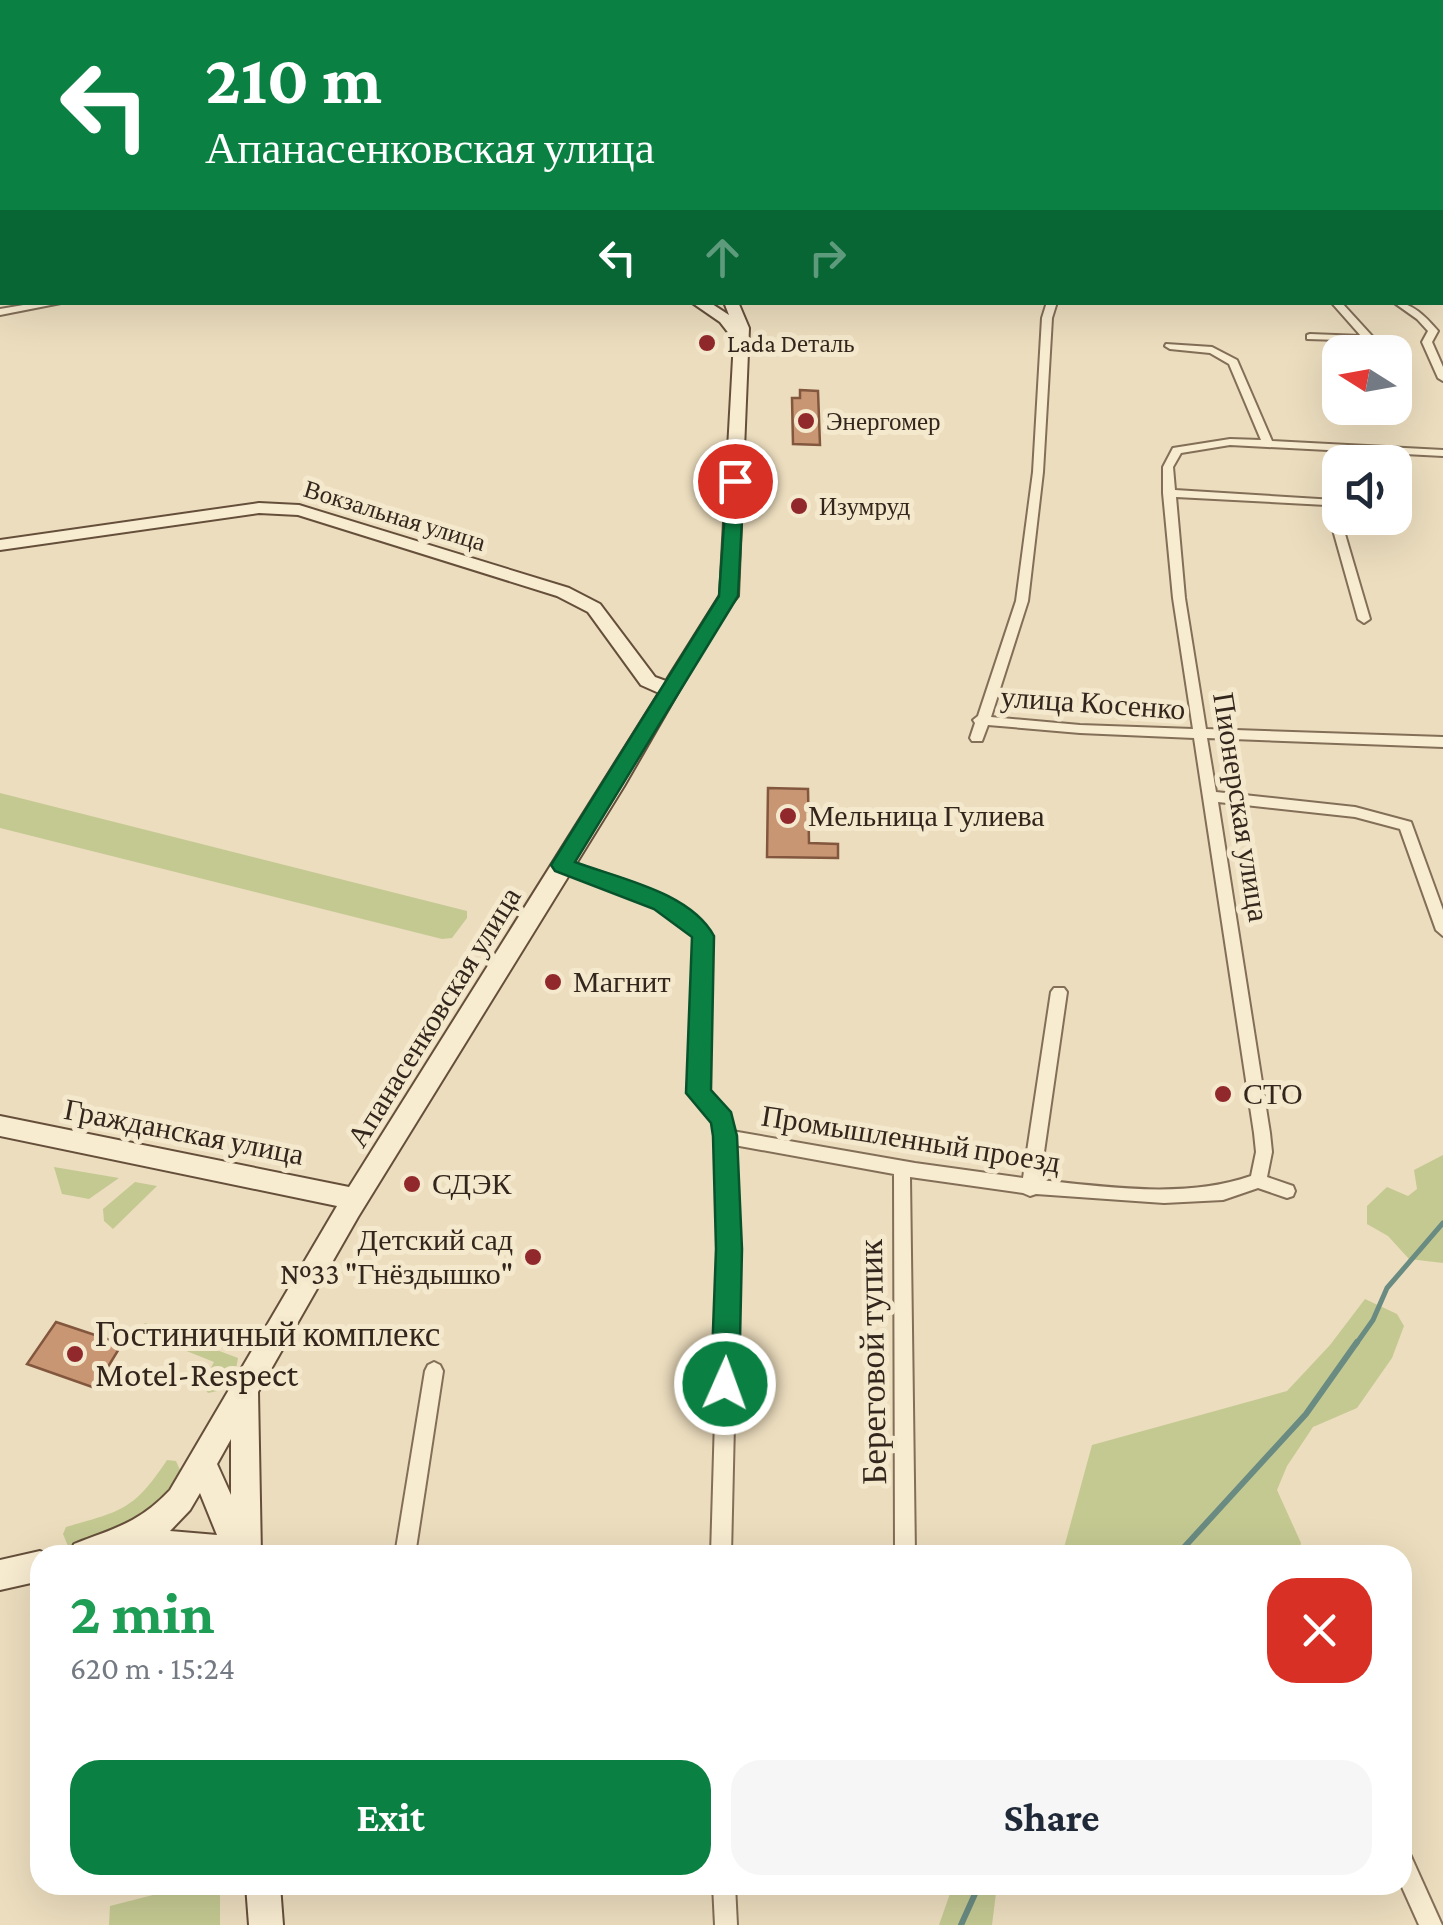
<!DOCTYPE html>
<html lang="en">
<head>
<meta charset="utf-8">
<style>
	:root { --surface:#fff; --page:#f6f6f7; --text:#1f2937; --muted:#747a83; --accent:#0b8043 }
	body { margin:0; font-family:"Crimson Pro",serif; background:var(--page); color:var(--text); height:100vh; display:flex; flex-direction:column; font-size:38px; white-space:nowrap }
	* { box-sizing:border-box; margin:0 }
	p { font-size:32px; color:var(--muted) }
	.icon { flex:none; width:55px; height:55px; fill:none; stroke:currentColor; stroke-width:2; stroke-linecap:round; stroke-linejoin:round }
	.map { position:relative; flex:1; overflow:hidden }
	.details { position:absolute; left:30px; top:1545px; width:1382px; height:350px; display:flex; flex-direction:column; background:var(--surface); border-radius:30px; box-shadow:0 10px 40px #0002 }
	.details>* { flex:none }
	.banner { position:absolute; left:0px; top:0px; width:1445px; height:305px; box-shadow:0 10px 40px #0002; background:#0b8043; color:#fff; overflow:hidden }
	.needle { width:65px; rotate:281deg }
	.tools { position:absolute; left:1322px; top:335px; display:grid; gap:20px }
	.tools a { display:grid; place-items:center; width:90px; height:90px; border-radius:20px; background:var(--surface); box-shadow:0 10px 40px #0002; font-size:50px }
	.pin { position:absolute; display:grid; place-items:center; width:85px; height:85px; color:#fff; margin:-42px; border:5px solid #fff; border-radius:50%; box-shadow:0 2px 10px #0007 }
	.me { position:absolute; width:110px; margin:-55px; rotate:2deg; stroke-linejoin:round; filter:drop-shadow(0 0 8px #0008) }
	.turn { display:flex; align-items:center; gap:35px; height:210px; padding:0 40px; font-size:45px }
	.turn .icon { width:130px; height:130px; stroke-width:2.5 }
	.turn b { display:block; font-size:70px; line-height:85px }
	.lanes { display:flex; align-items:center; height:95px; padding:0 40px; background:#0003; justify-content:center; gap:50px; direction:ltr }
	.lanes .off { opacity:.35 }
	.round { display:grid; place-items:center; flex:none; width:105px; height:105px; border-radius:30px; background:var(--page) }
	.headline { display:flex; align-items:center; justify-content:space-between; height:170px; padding:0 40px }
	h1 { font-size:60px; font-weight:700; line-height:75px; color:#1e9e55 }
	.action { display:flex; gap:20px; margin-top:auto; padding:20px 40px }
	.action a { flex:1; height:115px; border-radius:30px; background:var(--accent); color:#fff; font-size:40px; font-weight:700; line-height:115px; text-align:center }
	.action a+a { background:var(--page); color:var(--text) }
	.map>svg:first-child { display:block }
	.green { fill:#c4c992 }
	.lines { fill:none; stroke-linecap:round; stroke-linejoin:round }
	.stream-far1 { stroke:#698b82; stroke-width:5 }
	.stream { stroke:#698b82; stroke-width:6 }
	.building { fill:#c99674; stroke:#82573e; stroke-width:2.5 }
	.street-casing { stroke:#836e57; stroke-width:4 }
	.secondary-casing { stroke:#654f3b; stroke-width:4 }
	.primary-casing { stroke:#513c2c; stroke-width:4 }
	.street { fill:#f7ebd0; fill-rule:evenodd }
	.secondary { fill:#f7ebd0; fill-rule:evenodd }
	.primary { fill:#f0d295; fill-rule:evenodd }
	.rail { stroke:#33261c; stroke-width:2.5; stroke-dasharray:9 9; stroke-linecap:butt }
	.route { fill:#0b8043; stroke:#07532c; stroke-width:2.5 }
	.poi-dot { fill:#91292c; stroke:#f4e8cd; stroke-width:4 }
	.labels { text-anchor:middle; stroke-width:10; stroke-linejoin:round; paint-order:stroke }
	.far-poi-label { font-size:25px; fill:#33261c; stroke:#f4e8cd; text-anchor:start }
	.far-street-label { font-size:25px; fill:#33261c; stroke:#f4e8cd }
	.street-label { font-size:30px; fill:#33261c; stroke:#f4e8cd }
	.poi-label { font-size:30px; fill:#33261c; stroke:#f4e8cd; text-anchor:start }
	.near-poi-label { font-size:35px; fill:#33261c; stroke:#f4e8cd; text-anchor:start }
	.near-street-label { font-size:35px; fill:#33261c; stroke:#f4e8cd }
</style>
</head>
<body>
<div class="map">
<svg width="1443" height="1925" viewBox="0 0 1443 1925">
	<rect width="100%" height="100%" fill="#ecddbe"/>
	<!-- green -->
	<g class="green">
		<polygon points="0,793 467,911 467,918 452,938 442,939 0,828"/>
		<polygon points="1443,1155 1443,1263 1409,1259 1388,1236 1367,1224 1367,1206 1387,1187 1408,1196 1417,1189 1414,1170"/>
		<polygon points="54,1167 119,1178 89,1199 62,1194"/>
		<polygon points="135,1182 157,1186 113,1229 104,1221 103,1209"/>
		<polygon points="1365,1299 1397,1314 1404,1326 1392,1358 1357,1408 1313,1427 1287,1466 1277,1490 1301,1543 1299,1555 1062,1555 1092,1445 1287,1391 1330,1345"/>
		<polygon points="145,1323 238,1358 236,1369 222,1390 208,1393 202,1385 214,1362 139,1332"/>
		<path d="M167 1460 176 1461 180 1470 158 1510 75 1548 68 1546 63 1534 66 1527C122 1511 134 1510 167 1460Z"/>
		<polygon points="192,1885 220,1885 220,1925 109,1925 110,1906"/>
		<polygon points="953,1885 997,1885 992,1925 939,1925"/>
	</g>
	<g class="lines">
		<!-- stream-far1 -->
		<polyline class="stream-far1" points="1356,1344 1373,1320 1387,1288 1443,1223"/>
		<!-- stream -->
		<g class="stream">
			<polyline points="1177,1555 1306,1414 1357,1342"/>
			<polyline points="961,1925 979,1885"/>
		</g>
	</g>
	<!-- building -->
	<g class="building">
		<polygon points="800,390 818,391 820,445 793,444 792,398 800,398"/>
		<polygon points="768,788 808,789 809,843 838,844 838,858 767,857"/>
		<polygon points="56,1322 122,1344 95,1388 27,1364"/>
	</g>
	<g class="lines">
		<!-- street casing -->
		<g class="street-casing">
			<g id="street">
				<polygon points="93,0 116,0 117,1 103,2"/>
				<polygon points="1363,0 1372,0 1374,2 1366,2"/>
				<rect x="0" y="30" width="2" height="5"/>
				<rect x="1442" y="53" width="1" height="4"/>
				<rect x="1442" y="110" width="1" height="4"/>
				<rect x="1442" y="206" width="1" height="6"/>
				<polygon points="41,302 66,302 0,315 0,309"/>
				<path d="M1047 302H1057L1052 318 1043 472 1028 601 991 717 1080 725 1193 729 1173 598 1163 493V467L1173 448 1230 439 1261 440 1229 364 1210 353 1170 349 1165 346 1166 344 1212 347 1237 360 1272 441 1443 450V456L1230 445 1181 453 1173 467 1175 490 1335 500 1370 619 1364 623 1358 619 1326 505 1176 497 1185 598 1206 729 1443 737V747L1207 738 1216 792 1355 807 1411 822 1443 910V936L1436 930 1400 829 1355 817 1218 802 1270 1133 1272 1152 1267 1177 1293 1186 1295 1191 1293 1196 1287 1198 1258 1188 1223 1200 1164 1203 1036 1194 1030 1196 1023 1193 910 1177 915 1555H895L894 1174 734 1145 738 1249 731 1555H711L720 1249 717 1136 714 1122 691 1093 696 937C663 897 604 886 557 869L555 865 557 861H567C616 879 680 890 710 936L707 1091 728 1114 732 1131 915 1163 1023 1178 1051 992 1054 988H1064L1067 992 1040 1180C1108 1187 1185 1199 1251 1176L1256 1152 1254 1133 1194 738 1080 733 988 725 982 741H972L970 738 975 723 973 720 978 716 1016 601 1033 472 1042 318Z"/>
				<polygon points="1331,302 1341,302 1373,337 1373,341 1307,339 1307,335 1310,334 1361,336"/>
				<path d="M1393 302C1412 302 1426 317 1438 331L1432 342 1443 367V381L1438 378 1422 342 1428 331 1417 319Z"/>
				<polygon points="434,1362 440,1365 443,1371 415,1555 395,1555 425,1371 428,1365"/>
				<polygon points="1402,1851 1410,1854 1442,1925 1419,1925 1401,1885"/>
				<polygon points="713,1885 735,1885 737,1925 715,1925"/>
			</g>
		</g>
		<!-- secondary casing -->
		<g class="secondary-casing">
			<g id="secondary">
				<path d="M691 302H709L729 315 724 302H738L749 328 738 596 723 614 624 786 358 1217 258 1392 261 1555H70L74 1544C115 1528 139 1523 170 1490L337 1206 0 1136V1116L349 1187 659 693 641 685 588 612 557 596 298 515 259 513 0 550V540L259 503 299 505 569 588 600 604 655 677 666 681 720 595 734 340 720 322ZM231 1439V1495L217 1464ZM200 1493 217 1535 170 1531 190 1510Z"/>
				<polygon points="40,1551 50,1555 40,1555 40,1581 0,1590 0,1560"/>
				<polygon points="246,1885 280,1885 283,1925 249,1925"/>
			</g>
		</g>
		<!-- primary casing -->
		<g class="primary-casing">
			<g id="primary">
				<rect x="589" y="0" width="12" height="2"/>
				<polygon points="1113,0 1127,0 1128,2 1115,2"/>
				<rect x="0" y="84" width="2" height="8"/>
				<polygon points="1442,280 1443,281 1443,291 1442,291"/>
			</g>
		</g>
		<!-- street -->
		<use href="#street" class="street"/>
		<!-- secondary -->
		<use href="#secondary" class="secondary"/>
		<!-- primary -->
		<use href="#primary" class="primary"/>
		<!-- rail -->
		<g class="rail">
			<polyline points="178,2 184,0"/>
			<polyline points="206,2 213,0"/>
		</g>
	</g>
	<!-- route -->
	<path class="route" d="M735 476 744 481 738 596 575 862C620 879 690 892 714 936L711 1090 731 1112 737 1136 742 1249 739 1384 735 1394 725 1398 715 1394 711 1384 716 1249 713 1136 711 1123 686 1093 692 937 654 909 555 871 551 865 719 596 727 481Z"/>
	<!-- markers -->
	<g class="poi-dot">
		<circle cx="707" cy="343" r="10"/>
		<circle cx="806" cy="421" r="10"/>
		<circle cx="799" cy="506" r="10"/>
		<circle cx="788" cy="816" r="10"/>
		<circle cx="553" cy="982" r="10"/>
		<circle cx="1223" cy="1094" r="10"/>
		<circle cx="412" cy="1184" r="10"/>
		<circle cx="533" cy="1257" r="10"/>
		<circle cx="75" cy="1354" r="10"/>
	</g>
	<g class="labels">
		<!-- far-poi labels -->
		<g class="far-poi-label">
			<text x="727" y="352">Lada Dеталь</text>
			<text x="826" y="430">Энергомер</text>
			<text x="819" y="515">Изумруд</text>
		</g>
		<!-- far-street labels -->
		<g class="far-street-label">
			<text transform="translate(395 515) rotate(17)" y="9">Вокзальная улица</text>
		</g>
		<!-- street labels -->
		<g class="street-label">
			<text transform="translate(1093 703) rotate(4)" y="10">улица Косенко</text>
			<text transform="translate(1241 807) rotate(81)" y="10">Пионерская улица</text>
			<text transform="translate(434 1017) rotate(-58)" y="10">Апанасенковская улица</text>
			<text transform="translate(184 1132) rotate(11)" y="10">Гражданская улица</text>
			<text transform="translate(911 1139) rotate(9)" y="10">Промышленный проезд</text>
		</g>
		<!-- poi labels -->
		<g class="poi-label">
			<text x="808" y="826">Мельница Гулиева</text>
			<text x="573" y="992">Магнит</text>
			<text x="1243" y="1104">СТО</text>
			<text x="432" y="1194">СДЭК</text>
			<text x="513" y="1250" text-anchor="end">Детский сад<tspan x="513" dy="34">№33 "Гнёздышко"</tspan></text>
		</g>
		<!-- near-poi labels -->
		<g class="near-poi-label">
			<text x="95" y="1346">Гостиничный комплекс<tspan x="95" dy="40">Motel-Respect</tspan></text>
		</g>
		<!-- near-street labels -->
		<g class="near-street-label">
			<text transform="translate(872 1362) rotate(-91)" y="12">Береговой тупик</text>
		</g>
	</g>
</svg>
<div class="tools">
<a><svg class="needle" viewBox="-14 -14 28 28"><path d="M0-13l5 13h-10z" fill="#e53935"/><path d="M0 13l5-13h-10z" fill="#747a83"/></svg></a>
<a><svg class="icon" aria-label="sound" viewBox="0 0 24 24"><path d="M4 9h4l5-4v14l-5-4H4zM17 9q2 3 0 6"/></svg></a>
</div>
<div class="pin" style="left:735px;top:481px;background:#d93025"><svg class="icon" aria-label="arrive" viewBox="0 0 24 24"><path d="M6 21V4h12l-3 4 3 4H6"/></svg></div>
<svg class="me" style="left:725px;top:1384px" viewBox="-20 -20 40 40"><circle r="17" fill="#0b8043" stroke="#fff" stroke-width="3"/><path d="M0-11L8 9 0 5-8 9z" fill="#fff"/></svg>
<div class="banner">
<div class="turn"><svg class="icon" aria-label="left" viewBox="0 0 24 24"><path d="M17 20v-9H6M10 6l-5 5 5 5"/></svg><div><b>210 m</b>Апанасенковская улица</div></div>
<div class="lanes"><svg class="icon" aria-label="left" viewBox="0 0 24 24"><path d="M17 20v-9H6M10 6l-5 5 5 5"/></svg><svg class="icon off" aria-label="ahead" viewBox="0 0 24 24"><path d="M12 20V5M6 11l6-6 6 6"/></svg><svg class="icon off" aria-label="right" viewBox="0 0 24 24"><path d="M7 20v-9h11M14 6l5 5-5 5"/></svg></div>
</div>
<section class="details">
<div class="headline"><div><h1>2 min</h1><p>620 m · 15:24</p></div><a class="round" style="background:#d93025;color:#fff"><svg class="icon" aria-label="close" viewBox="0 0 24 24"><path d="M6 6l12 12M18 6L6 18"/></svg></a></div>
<div class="action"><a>Exit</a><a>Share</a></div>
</section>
</div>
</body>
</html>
